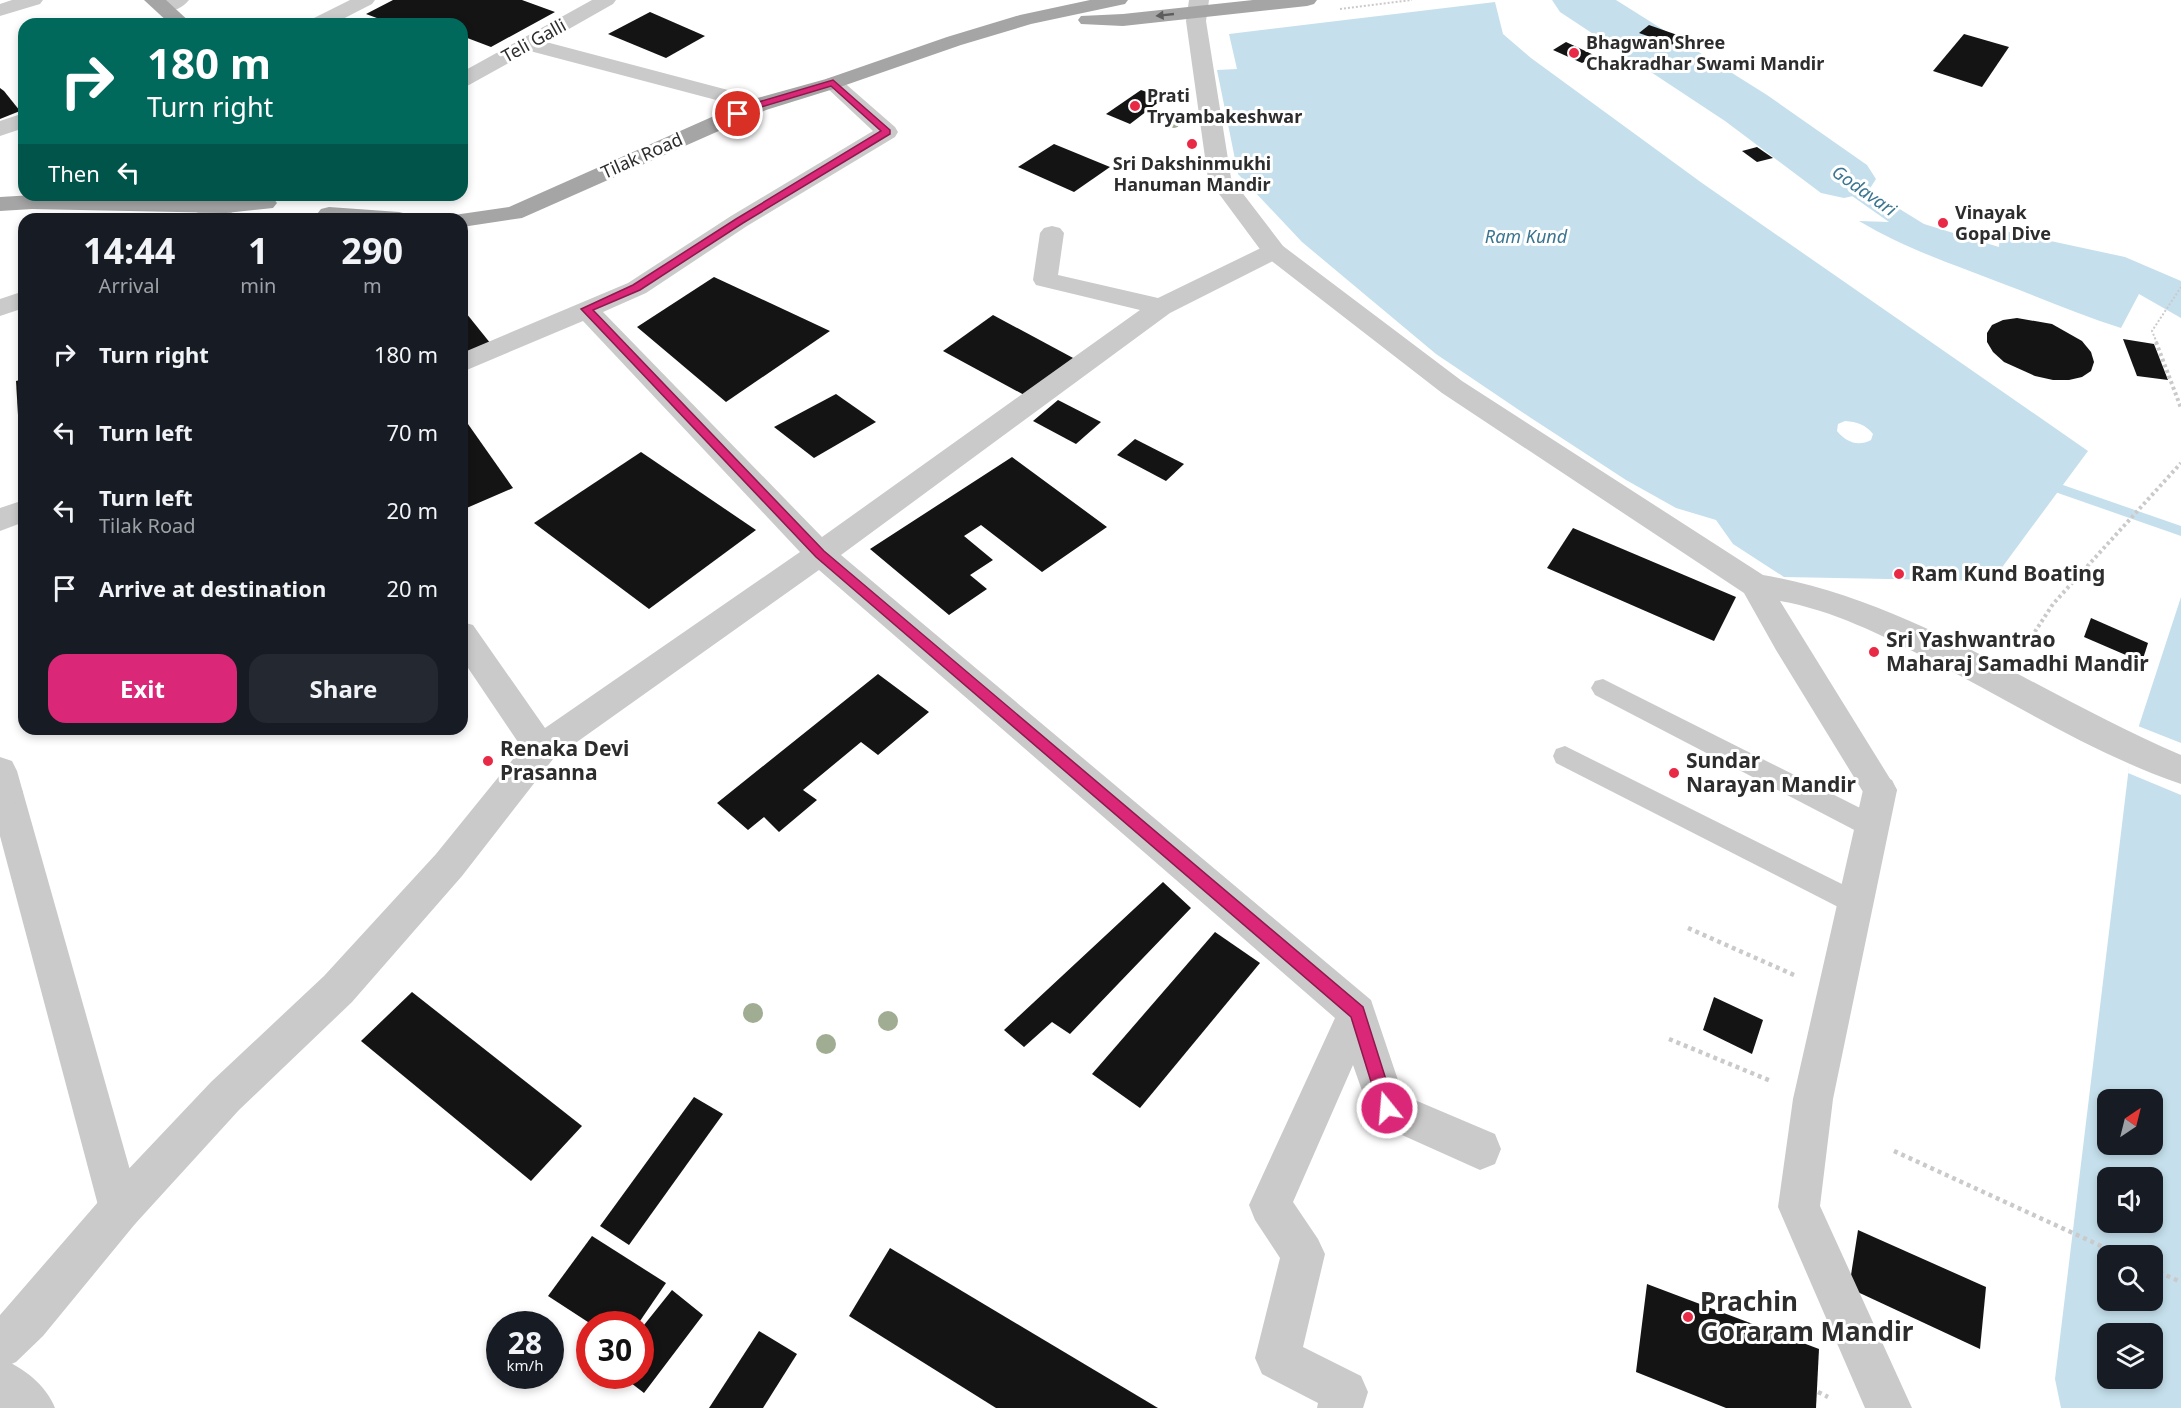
<!DOCTYPE html>
<html lang="en">
<head>
<meta charset="utf-8">
<style>
	:root { --surface:#171b24; --page:#242831; --text:#f1f3f6; --muted:#9ea1a6; --accent:#db2777 }
	body { margin:0; font-family:"Noto Sans",sans-serif; background:var(--page); color:var(--text); height:100vh; display:flex; flex-direction:column; font-size:22px; white-space:nowrap }
	* { box-sizing:border-box; margin:0 }
	p { font-size:20px; color:var(--muted) }
	.icon { flex:none; width:33px; height:33px; fill:none; stroke:currentColor; stroke-width:2; stroke-linecap:round; stroke-linejoin:round }
	.map { position:relative; flex:1; overflow:hidden }
	.side { position:absolute; left:18px; top:213px; width:450px; height:522px; display:flex; flex-direction:column; background:var(--surface); border-radius:18px; box-shadow:0 3px 9px #0003 }
	.side>* { flex:none }
	.top-card { position:absolute; left:18px; top:18px; width:450px; height:183px; border-radius:18px; box-shadow:0 3px 9px #0003; background:#00695c; color:#fff; overflow:hidden }
	.needle { width:39px; rotate:35deg }
	.tools { position:absolute; left:2097px; top:1089px; display:grid; gap:12px }
	.tools a { display:grid; place-items:center; width:66px; height:66px; border-radius:12px; background:var(--surface); box-shadow:0 3px 9px #0003; font-size:30px }
	.speed { position:absolute; left:486px; top:1311px; display:flex; gap:12px; font-size:30px; font-weight:700; text-align:center }
	.speed>* { display:grid; place-content:center; width:78px; height:78px; border-radius:50%; background:var(--surface); box-shadow:0 3px 9px #0003; line-height:1 }
	.speed small { font-size:15px; font-weight:400 }
	.speed .limit { border:9px solid #d22; background:#fff; color:#111 }
	.pin { position:absolute; display:grid; place-items:center; width:51px; height:51px; color:#fff; margin:-26px; border:3px solid #fff; border-radius:50%; box-shadow:0 2px 6px #0007 }
	.me { position:absolute; width:66px; margin:-33px; rotate:343deg; stroke-linejoin:round; filter:drop-shadow(0 0 4px #0008) }
	.turn { display:flex; align-items:center; gap:21px; height:126px; padding:0 30px; font-size:27px }
	.turn .icon { width:78px; height:78px; stroke-width:2.5 }
	.turn b { display:block; font-size:42px; line-height:51px }
	.then { display:flex; align-items:center; height:57px; padding:0 30px; background:#0003; gap:12px; font-size:22px }
	.eta { display:flex; justify-content:space-evenly; align-items:center; height:102px; text-align:center }
	.eta b { font-size:36px; font-weight:700; line-height:42px }
	.cta { display:flex; gap:12px; margin-top:auto; padding:12px 30px }
	.cta a { flex:1; height:69px; border-radius:18px; background:var(--accent); color:#fff; font-size:24px; font-weight:700; line-height:69px; text-align:center }
	.cta a+a { background:var(--page); color:var(--text) }
	ul { padding:0; list-style:none }
	li { display:flex; align-items:center; gap:18px; height:78px; padding:0 30px }
	li div { flex:1 }
	li b { display:block; font-size:22px }
	li em { font-style:normal }
	.map>svg:first-child { display:block }
	.water { fill:#c5e0ec; fill-rule:evenodd }
	.pier { fill:#fff }
	.lines { fill:none; stroke-linecap:round; stroke-linejoin:round }
	.stream { fill:#c5e0ec; fill-rule:evenodd }
	.river { fill:#c5e0ec; fill-rule:evenodd }
	.building { fill:#141414 }
	.path-far2 { stroke:#cacaca; stroke-width:2; stroke-dasharray:2 2; stroke-linecap:butt }
	.path-far1 { stroke:#cacaca; stroke-width:4; stroke-dasharray:3 3; stroke-linecap:butt }
	.path { stroke:#cacaca; stroke-width:4.5; stroke-dasharray:4 4; stroke-linecap:butt }
	.service { fill:#cacaca; fill-rule:evenodd }
	.pedestrian { fill:#cacaca; fill-rule:evenodd }
	.minor { fill:#cacaca; fill-rule:evenodd }
	.tertiary { fill:#cacaca; fill-rule:evenodd }
	.primary { fill:#a5a5a5; fill-rule:evenodd }
	.tree { fill:#a1ad93 }
	.oneway { fill:#5d5d5d }
	.route { fill:#db2777; stroke:#8e194d; stroke-width:1.5 }
	.poi-dot { fill:#e92a46; stroke:#fff; stroke-width:2 }
	.labels { text-anchor:middle; stroke-width:6; stroke-linejoin:round; paint-order:stroke }
	.far-street-label { font-size:18px; fill:#2d2d2d; stroke:#fff }
	.far-poi-label { font-size:18px; font-weight:bold; fill:#2d2d2d; stroke:#fff; text-anchor:start }
	.far-water-label { font-size:18px; font-style:italic; fill:#3a7591; stroke:#fff }
	.poi-label { font-size:21px; font-weight:bold; fill:#2d2d2d; stroke:#fff; text-anchor:start }
	.near-poi-label { font-size:26px; font-weight:bold; fill:#2d2d2d; stroke:#fff; text-anchor:start }
</style>
</head>
<body>
<div class="map">
<svg width="2181" height="1408" viewBox="0 0 2181 1408">
	<rect width="100%" height="100%" fill="#fff"/>
	<!-- water -->
	<g class="water">
		<path d="M1495 2 1503 34 1531 58 1702 183 2088 451 1992 581 1784 577 1733 544 1716 520 1676 508 1626 480 1531 418 1436 354 1302 242 1238 174 1217 70 1237 69 1229 34ZM1845 421C1857 422 1865 424 1873 434L1871 440C1858 447 1846 442 1837 431L1838 424Z"/>
		<path d="M1743 105 1859 184 1924 224 1999 247 2000 230 2125 257 2181 281V318L2139 294 2121 328C2080 315 2041 298 2001 283 1952 264 1904 248 1859 221L1889 222 1727 108Z"/>
		<path d="M2181 597V1408H2061L2055 1379 2131 750ZM2108 1100H2152V1144H2108ZM2108 1178H2152V1222H2108ZM2108 1256H2152V1300H2108ZM2108 1334H2152V1378H2108Z"/>
	</g>
	<!-- pier -->
	<g class="pier">
		<polygon points="1233,0 1360,0 1358,3 1177,24 1174,22 1186,5"/>
		<polygon points="2138,726 2181,743 2181,795 2128,773 2131,750"/>
	</g>
	<g class="lines">
		<!-- stream -->
		<polygon class="stream" points="2040,477 2181,526 2181,536 2035,485 2033,482"/>
		<!-- river -->
		<polygon class="river" points="1552,0 1616,0 1767,95 1867,165 1876,179 1867,193 1844,198 1821,193 1725,121 1560,12"/>
	</g>
	<!-- building -->
	<g class="building">
		<polygon points="393,0 522,0 555,12 491,47 462,36 462,24 393,24 366,14"/>
		<polygon points="650,12 705,36 666,58 608,34"/>
		<polygon points="1649,25 1683,37 1673,45 1639,33"/>
		<polygon points="1964,34 2009,47 1982,87 1933,71"/>
		<polygon points="1566,42 1596,56 1582,63 1553,50"/>
		<polygon points="0,88 4,91 20,111 0,119"/>
		<polygon points="1141,90 1164,98 1130,124 1106,114"/>
		<polygon points="1054,144 1110,167 1074,192 1018,167"/>
		<polygon points="1757,147 1773,158 1757,162 1742,151"/>
		<polygon points="714,277 830,331 726,402 637,327"/>
		<polygon points="462,308 495,349 462,360"/>
		<polygon points="993,315 1075,359 1026,396 943,351"/>
		<polygon points="2017,318 2052,324 2082,341 2091,352 2094,362 2091,371 2082,377 2069,380 2053,380 2035,376 2004,362 1993,352 1987,342 1987,333 1992,325 2003,320"/>
		<polygon points="2123,339 2154,344 2168,380 2137,376"/>
		<polygon points="24,379 24,448 20,450 16,381"/>
		<polygon points="836,394 876,422 814,458 774,427"/>
		<polygon points="1058,400 1101,422 1076,444 1033,421"/>
		<polygon points="468,424 513,488 462,510 462,426"/>
		<polygon points="1135,439 1184,464 1166,481 1117,455"/>
		<polygon points="641,452 756,530 649,609 534,523"/>
		<polygon points="1012,457 1107,527 1042,572 981,525 964,536 993,560 970,575 987,589 949,615 870,549"/>
		<polygon points="1573,528 1736,597 1714,641 1547,568"/>
		<polygon points="2091,618 2148,643 2142,662 2084,637"/>
		<polygon points="878,674 929,712 878,755 861,742 803,790 817,800 779,832 764,817 748,830 717,803"/>
		<polygon points="1163,882 1191,908 1070,1034 1052,1022 1024,1047 1004,1030"/>
		<polygon points="1215,932 1260,963 1140,1108 1092,1074"/>
		<polygon points="412,992 582,1126 531,1181 361,1041"/>
		<polygon points="1714,997 1763,1020 1752,1054 1703,1030"/>
		<polygon points="694,1097 723,1114 629,1245 600,1226"/>
		<polygon points="1858,1230 1986,1287 1980,1349 1849,1288"/>
		<polygon points="592,1236 666,1283 638,1324 591,1324 548,1296"/>
		<polygon points="890,1248 1158,1408 996,1408 849,1316"/>
		<polygon points="1647,1284 1819,1349 1816,1408 1726,1408 1636,1372"/>
		<polygon points="672,1290 703,1315 644,1393 622,1376 640,1376 640,1330"/>
		<polygon points="759,1331 797,1354 763,1408 709,1408"/>
	</g>
	<g class="lines">
		<!-- path-far2 -->
		<g class="path-far2">
			<polyline points="1340,9 1412,0"/>
			<polyline points="2157,343 2152,331 2181,287"/>
		</g>
		<!-- path-far1 -->
		<g class="path-far1">
			<polyline points="2156,342 2181,408"/>
			<polyline points="2025,647 2053,604 2181,463"/>
		</g>
		<!-- path -->
		<g class="path">
			<polyline points="1688,928 1794,975"/>
			<polyline points="1669,1039 1771,1081"/>
			<polyline points="1894,1151 2123,1256"/>
			<polyline points="2152,1269 2181,1282"/>
			<polyline points="1818,1392 1828,1397"/>
		</g>
		<!-- service -->
		<g class="service">
			<polygon points="1603,679 1880,818 1884,826 1880,834 1871,837 1862,834 1595,695 1591,688 1595,681"/>
			<polygon points="1565,746 1864,895 1868,903 1864,911 1855,915 1846,911 1556,763 1553,756 1556,749"/>
		</g>
		<!-- pedestrian -->
		<g class="pedestrian">
			<path d="M1189 0H1209L1206 21 1231 178 1283 246 1462 381 1763 575C1914 601 2042 696 2181 755V784C2093 754 2011 701 1928 659 1882 635 1832 610 1780 601L1897 790 1892 800 1880 805 1868 800 1776 650 1744 593 1442 393 1265 256 1208 179 1186 21Z"/>
			<polygon points="0,757 12,761 17,771 141,1209 135,1224 120,1230 105,1224 99,1209 0,836"/>
			<path d="M0 1358C24 1368 45 1384 55 1408H0Z"/>
		</g>
		<!-- minor -->
		<g class="minor">
			<polygon points="12,0 43,0 40,4 0,16 0,4"/>
			<path d="M163 0H189C182 9 168 14 157 11L154 7Z"/>
			<polygon points="350,0 375,0 372,4 333,24 307,24 310,20"/>
			<polygon points="592,0 616,0 613,4 546,42 766,100 769,105 766,110 758,111 530,51 469,85 462,87 462,72"/>
			<polygon points="833,77 840,79 895,127 898,132 895,137 747,226 646,293 603,312 822,537 1140,310 1036,285 1033,280 1040,233 1044,228 1052,226 1060,228 1064,233 1058,275 1158,298 1265,246 1274,244 1283,246 1286,251 1283,256 1170,313 841,555 1371,1000 1403,1095 1495,1134 1501,1149 1495,1164 1480,1170 1373,1122 1353,1065 1293,1202 1318,1239 1325,1254 1303,1347 1361,1376 1368,1392 1363,1408 1317,1408 1318,1403 1262,1374 1255,1358 1280,1258 1255,1220 1249,1205 1335,1018 819,570 553,759 462,876 352,1002 239,1110 135,1224 43,1336 16,1362 0,1369 0,1315 105,1194 211,1082 324,976 436,854 522,748 462,659 462,622 473,625 545,728 800,552 583,321 462,372 462,353 628,283 731,216 873,131 826,87 822,83 826,79"/>
			<polygon points="24,113 24,128 0,136 0,121"/>
			<path d="M226 199 234 201 238 206C227 222 207 219 190 219L194 214Z"/>
			<polygon points="24,291 24,308 0,316 0,299"/>
			<polygon points="1880,775 1892,780 1897,790 1833,1099 1820,1206 1912,1408 1865,1408 1778,1207 1793,1099 1863,790 1868,780"/>
			<polygon points="6,777 18,782 23,792 18,802 0,810 0,780"/>
		</g>
		<!-- tertiary -->
		<polygon class="tertiary" points="24,500 24,522 0,531 0,508"/>
		<!-- primary -->
		<g class="primary">
			<polygon points="144,0 166,0 192,24 170,24"/>
			<polygon points="1090,0 1128,0 1125,4 1031,24 961,45 840,87 766,110 522,218 462,227 462,219 451,219 454,215 509,207 750,100 826,79 947,37 1020,15"/>
			<polygon points="1253,0 1317,0 1314,4 1307,6 1123,26 1081,24 1078,20 1081,16 1123,14"/>
			<polygon points="34,195 226,199 265,196 273,198 277,203 273,208 226,213 32,209 0,211 0,197"/>
			<polygon points="329,207 399,212 407,214 411,219 321,219 317,214 321,209"/>
		</g>
	</g>
	<!-- trees -->
	<g class="tree">
		<circle cx="1174" cy="122" r="6"/>
		<circle cx="753" cy="1013" r="10"/>
		<circle cx="888" cy="1021" r="10"/>
		<circle cx="826" cy="1044" r="10"/>
	</g>
	<!-- one-way arrows -->
	<defs><path id="oneway-solid" d="M-6-.8H1V-3.2L6.5 0L1 3.2V.8H-6Z" transform="scale(1.5)"/></defs>
	<use class="oneway" href="#oneway-solid" transform="translate(1165 15) rotate(174)"/>
	<!-- route -->
	<polygon class="route" points="833,80 890,130 890,134 743,223 640,290 593,310 824,551 1363,1007 1395,1108 1393,1114 1387,1116 1381,1114 1351,1017 816,557 581,309 633,285 736,219 881,131 831,86 761,107 741,116 733,114 755,103"/>
	<!-- markers -->
	<g class="poi-dot">
		<circle cx="1574" cy="53" r="6"/>
		<circle cx="1135" cy="106" r="6"/>
		<circle cx="1192" cy="144" r="6"/>
		<circle cx="1943" cy="223" r="6"/>
		<circle cx="1899" cy="574" r="6"/>
		<circle cx="1874" cy="652" r="6"/>
		<circle cx="488" cy="761" r="6"/>
		<circle cx="1674" cy="773" r="6"/>
		<circle cx="1688" cy="1317" r="6"/>
	</g>
	<g class="labels">
		<!-- far-street labels -->
		<g class="far-street-label">
			<text transform="translate(534 41) rotate(-29)" y="6">Teli Galli</text>
			<text transform="translate(642 156) rotate(-24)" y="6">Tilak Road</text>
		</g>
		<!-- far-poi labels -->
		<g class="far-poi-label">
			<text x="1586" y="49">Bhagwan Shree<tspan x="1586" dy="21">Chakradhar Swami Mandir</tspan></text>
			<text x="1147" y="102">Prati<tspan x="1147" dy="21">Tryambakeshwar</tspan></text>
			<text x="1192" y="170" text-anchor="middle">Sri Dakshinmukhi<tspan x="1192" dy="21">Hanuman Mandir</tspan></text>
			<text x="1955" y="219">Vinayak<tspan x="1955" dy="21">Gopal Dive</tspan></text>
		</g>
		<!-- far-water labels -->
		<g class="far-water-label">
			<text transform="translate(1864 191) rotate(35)" y="6">Godavari</text>
			<text x="1526" y="243">Ram Kund</text>
		</g>
		<!-- poi labels -->
		<g class="poi-label">
			<text x="1911" y="581">Ram Kund Boating</text>
			<text x="1886" y="647">Sri Yashwantrao<tspan x="1886" dy="24">Maharaj Samadhi Mandir</tspan></text>
			<text x="500" y="756">Renaka Devi<tspan x="500" dy="24">Prasanna</tspan></text>
			<text x="1686" y="768">Sundar<tspan x="1686" dy="24">Narayan Mandir</tspan></text>
		</g>
		<!-- near-poi labels -->
		<g class="near-poi-label">
			<text x="1700" y="1311">Prachin<tspan x="1700" dy="30">Goraram Mandir</tspan></text>
		</g>
	</g>
</svg>
<div class="tools">
<a><svg class="needle" viewBox="-14 -14 28 28"><path d="M0-13l5 13h-10z" fill="#e53935"/><path d="M0 13l5-13h-10z" fill="#9ea1a6"/></svg></a>
<a><svg class="icon" aria-label="sound" viewBox="0 0 24 24"><path d="M4 9h4l5-4v14l-5-4H4zM17 9q2 3 0 6"/></svg></a>
<a><svg class="icon" aria-label="search" viewBox="0 0 24 24"><circle cx="10" cy="10" r="6"/><path d="M15 15l6 6"/></svg></a>
<a><svg class="icon" aria-label="layers" viewBox="0 0 24 24"><path d="M12 4l9 5-9 5-9-5zM3 14l9 5 9-5"/></svg></a>
</div>
<div class="speed"><div>28<small>km/h</small></div><div class="limit">30</div></div>
<div class="pin" style="left:738px;top:114px;background:#d93025"><svg class="icon" aria-label="arrive" viewBox="0 0 24 24"><path d="M6 21V4h12l-3 4 3 4H6"/></svg></div>
<svg class="me" style="left:1387px;top:1108px" viewBox="-20 -20 40 40"><circle r="17" fill="#db2777" stroke="#fff" stroke-width="3"/><path d="M0-11L8 9 0 5-8 9z" fill="#fff"/></svg>
<div class="top-card">
<div class="turn"><svg class="icon" aria-label="right" viewBox="0 0 24 24"><path d="M7 20v-9h11M14 6l5 5-5 5"/></svg><div><b>180 m</b>Turn right</div></div>
<div class="then">Then<svg class="icon" aria-label="left" viewBox="0 0 24 24"><path d="M17 20v-9H6M10 6l-5 5 5 5"/></svg></div>
</div>
<section class="side">
<div class="eta">
<div><b>14:44</b><p>Arrival</p></div>
<div><b>1</b><p>min</p></div>
<div><b>290</b><p>m</p></div>
</div>
<ul>
<li><svg class="icon" aria-label="right" viewBox="0 0 24 24"><path d="M7 20v-9h11M14 6l5 5-5 5"/></svg><div><b>Turn right</b></div><em>180 m</em></li>
<li><svg class="icon" aria-label="left" viewBox="0 0 24 24"><path d="M17 20v-9H6M10 6l-5 5 5 5"/></svg><div><b>Turn left</b></div><em>70 m</em></li>
<li><svg class="icon" aria-label="left" viewBox="0 0 24 24"><path d="M17 20v-9H6M10 6l-5 5 5 5"/></svg><div><b>Turn left</b><p>Tilak Road</p></div><em>20 m</em></li>
<li><svg class="icon" aria-label="arrive" viewBox="0 0 24 24"><path d="M6 21V4h12l-3 4 3 4H6"/></svg><div><b>Arrive at destination</b></div><em>20 m</em></li>
</ul>
<div class="cta"><a>Exit</a><a>Share</a></div>
</section>
</div>
</body>
</html>
